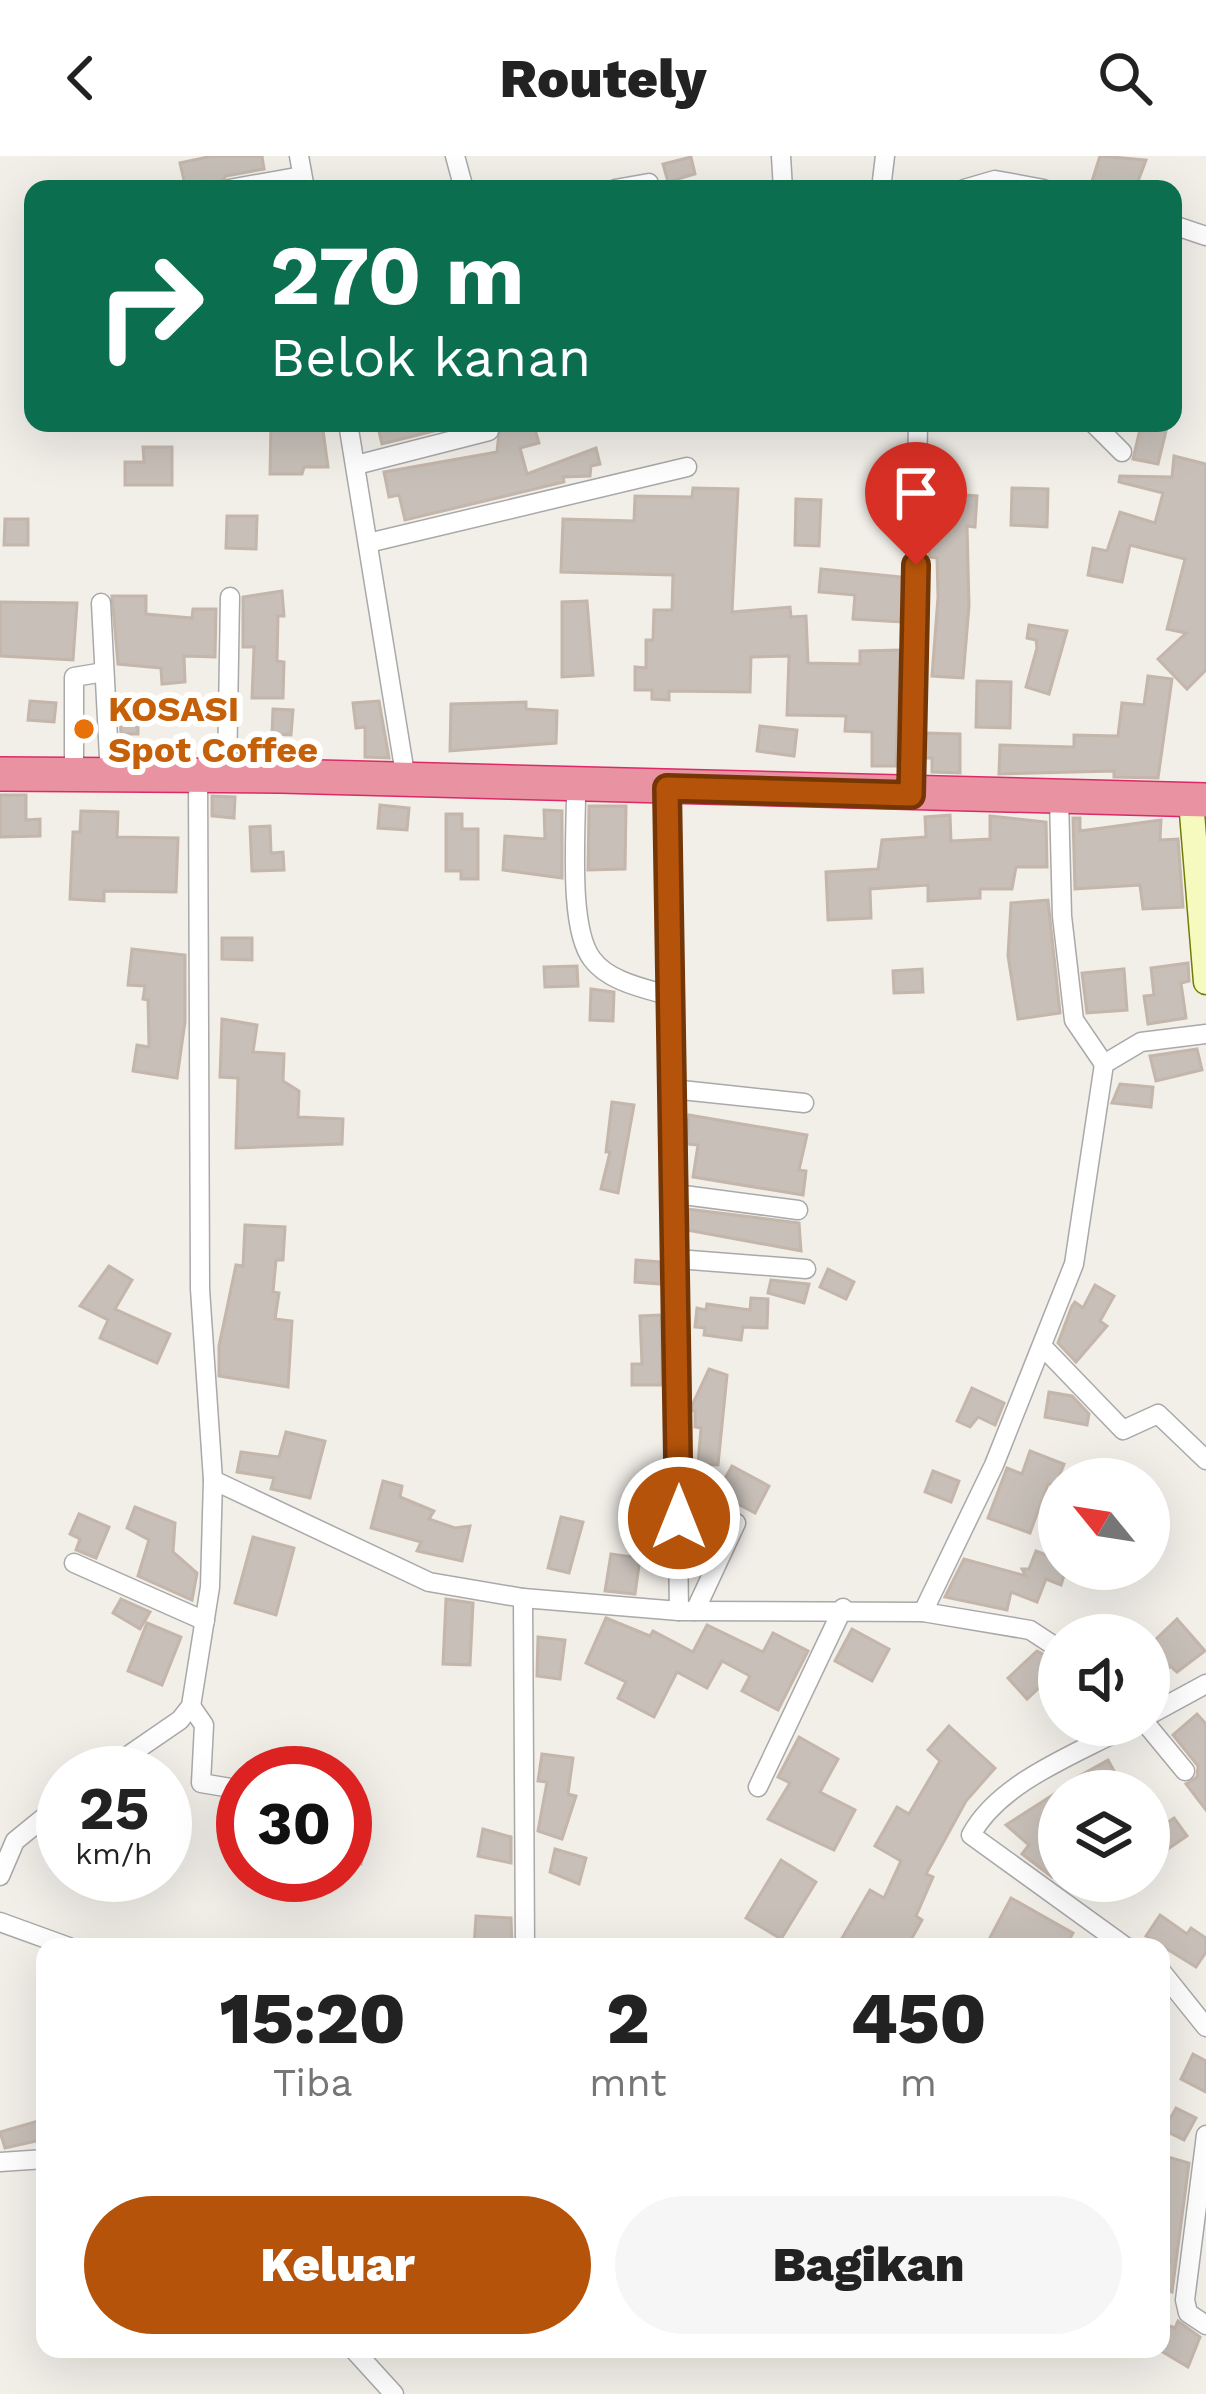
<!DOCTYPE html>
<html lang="id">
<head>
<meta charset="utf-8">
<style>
	:root { --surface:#fff; --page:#f6f6f6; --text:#222; --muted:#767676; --accent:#b45309 }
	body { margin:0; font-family:"Work Sans",sans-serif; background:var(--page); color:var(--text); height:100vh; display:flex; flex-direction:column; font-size:45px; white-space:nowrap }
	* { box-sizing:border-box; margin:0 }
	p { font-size:39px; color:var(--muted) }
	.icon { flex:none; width:66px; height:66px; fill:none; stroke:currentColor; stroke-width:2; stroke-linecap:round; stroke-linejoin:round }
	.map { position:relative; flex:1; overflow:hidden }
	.sheet { position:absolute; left:36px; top:1782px; width:1134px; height:420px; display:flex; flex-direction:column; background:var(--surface); border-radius:24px; box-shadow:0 12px 48px #0002 }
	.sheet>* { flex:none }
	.hud { position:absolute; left:24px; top:24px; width:1158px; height:252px; border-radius:24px; box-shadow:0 12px 48px #0002; background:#0b6e4f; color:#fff; overflow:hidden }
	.needle { width:78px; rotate:300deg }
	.fabs { position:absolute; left:1038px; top:1302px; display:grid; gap:24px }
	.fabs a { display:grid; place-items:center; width:132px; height:132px; border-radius:50%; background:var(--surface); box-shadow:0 12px 48px #0002; font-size:60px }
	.speed { position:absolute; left:36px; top:1590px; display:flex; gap:24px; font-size:60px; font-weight:700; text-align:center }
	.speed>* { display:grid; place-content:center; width:156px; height:156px; border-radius:50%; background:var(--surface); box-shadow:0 12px 48px #0002; line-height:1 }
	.speed small { font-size:30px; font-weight:400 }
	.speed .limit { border:18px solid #d22; background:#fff; color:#111 }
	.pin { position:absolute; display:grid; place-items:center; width:102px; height:102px; color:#fff; margin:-123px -51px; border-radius:50% 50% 50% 0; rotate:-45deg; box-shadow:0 0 12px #0007 }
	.pin .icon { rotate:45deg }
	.me { position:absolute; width:132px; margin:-66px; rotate:0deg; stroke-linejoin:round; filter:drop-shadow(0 0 9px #0008) }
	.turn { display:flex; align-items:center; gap:42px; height:252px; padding:0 48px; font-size:54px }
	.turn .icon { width:156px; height:156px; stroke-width:2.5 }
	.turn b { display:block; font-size:84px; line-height:102px }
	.eta { display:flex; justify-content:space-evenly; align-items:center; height:204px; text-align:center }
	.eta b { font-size:72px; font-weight:800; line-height:84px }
	.primary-button { display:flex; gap:24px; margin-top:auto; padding:24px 48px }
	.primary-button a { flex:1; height:138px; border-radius:72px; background:var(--accent); color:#fff; font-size:48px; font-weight:800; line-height:138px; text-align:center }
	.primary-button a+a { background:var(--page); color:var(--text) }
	header { display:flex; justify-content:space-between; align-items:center; height:156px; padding:0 48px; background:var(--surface); font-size:54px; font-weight:800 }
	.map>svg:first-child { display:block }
	.building { fill:#c7bfb8; stroke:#c4b6ab; stroke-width:3 }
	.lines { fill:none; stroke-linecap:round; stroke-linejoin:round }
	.street-casing { stroke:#a9a9a9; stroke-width:21 }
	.secondary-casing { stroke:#707d05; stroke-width:27 }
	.highway-casing { stroke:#dc2a67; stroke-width:36 }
	.street { stroke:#fff; stroke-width:18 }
	.secondary { stroke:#f7fabf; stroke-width:24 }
	.highway { stroke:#e892a2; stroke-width:33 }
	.route-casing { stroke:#753606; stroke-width:30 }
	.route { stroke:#b45309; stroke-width:21 }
	.food-dot { fill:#e8710a; stroke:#fff; stroke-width:4.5 }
	.labels { text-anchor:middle; stroke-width:12; stroke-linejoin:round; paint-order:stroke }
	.food-label { font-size:36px; font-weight:bold; fill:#c56008; stroke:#fff; text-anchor:start }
</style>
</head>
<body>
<header><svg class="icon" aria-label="back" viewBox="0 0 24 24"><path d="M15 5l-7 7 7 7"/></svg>Routely<svg class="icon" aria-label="search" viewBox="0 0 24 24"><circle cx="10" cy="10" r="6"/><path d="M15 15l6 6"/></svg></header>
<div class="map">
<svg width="1206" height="2238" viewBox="0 0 1206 2238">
	<rect width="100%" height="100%" fill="#f2efe9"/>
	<!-- building -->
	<g class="building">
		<polygon points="212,0 262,0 264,13 226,20 216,33 203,33 202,25 185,29 180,7"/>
		<polygon points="1100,0 1146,4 1135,33 1092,25"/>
		<polygon points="691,1 695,18 668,26 663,8"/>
		<polygon points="271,267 322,267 328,311 304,311 302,318 270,318"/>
		<polygon points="377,267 466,267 382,288"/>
		<polygon points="500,267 533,267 539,287 520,292 527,318 596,292 600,308 591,310 590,320 563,321 564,326 405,364 399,339 389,341 384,316 497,296"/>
		<polygon points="1141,269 1166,275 1158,308 1133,303"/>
		<polygon points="143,291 172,291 172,329 125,329 125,306 144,306"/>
		<polygon points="1174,300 1206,308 1206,514 1187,533 1158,503 1186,477 1167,473 1185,403 1130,389 1122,426 1088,419 1093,392 1107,395 1120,356 1155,367 1163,337 1119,326 1120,320 1172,321"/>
		<polygon points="693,332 738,333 732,456 790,451 791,461 806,460 808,507 860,508 860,495 900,494 896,610 872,610 872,576 845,575 846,560 787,559 789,500 751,501 750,536 669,535 669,544 652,543 652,534 635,534 635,511 646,512 646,484 653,484 654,454 672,454 673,419 561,416 563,363 634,365 635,340 692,341"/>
		<polygon points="1012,332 1048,333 1047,371 1011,369"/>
		<polygon points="936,337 977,340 975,371 967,370 969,450 963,522 932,520 938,441 937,402 929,401 929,376"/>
		<polygon points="796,343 821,344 819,390 795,389"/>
		<polygon points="227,360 257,360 256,393 226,392"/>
		<polygon points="5,363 28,363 28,389 4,389"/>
		<polygon points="821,413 902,421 901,466 853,463 855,439 819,436"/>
		<polygon points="282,435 284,460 278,460 277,505 284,506 283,542 252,542 254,491 243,491 243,441"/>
		<polygon points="112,440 146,440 146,458 192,462 193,453 216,453 215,501 184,500 185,526 162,528 161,512 118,508"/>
		<polygon points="587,445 593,519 562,521 562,446"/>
		<polygon points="0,446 77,447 73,504 0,500"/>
		<polygon points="1029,469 1067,475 1049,538 1026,531 1037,492 1036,484 1027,482"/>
		<polygon points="1148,520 1172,523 1158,622 1114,621 1114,615 999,618 1000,589 1074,591 1074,579 1118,580 1122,547 1144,549"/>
		<polygon points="977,525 1011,526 1010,572 976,571"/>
		<polygon points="119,542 138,542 138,578 121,578"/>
		<polygon points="30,545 56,547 54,566 28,564"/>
		<polygon points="379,545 389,602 365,601 365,571 356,572 353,547"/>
		<polygon points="526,546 526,553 557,555 556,587 450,595 451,548"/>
		<polygon points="273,553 293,554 291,579 272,578"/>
		<polygon points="760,570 797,574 794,600 757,595"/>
		<polygon points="926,577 960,578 960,617 932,616 932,602 925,602"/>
		<polygon points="0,639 26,639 26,664 40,663 40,680 0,681"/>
		<polygon points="212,640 235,641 234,662 212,660"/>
		<polygon points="380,649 409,652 407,674 378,672"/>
		<polygon points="589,650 626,650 625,713 588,714"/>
		<polygon points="544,654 562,655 562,722 503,714 505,680 545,683"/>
		<polygon points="81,655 118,656 117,681 178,682 176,736 104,735 104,745 70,743 73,676 80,676"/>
		<polygon points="446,658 462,658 462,673 478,673 478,723 461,723 461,715 446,715"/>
		<polygon points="950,659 951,685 990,683 990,660 1046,666 1047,711 1016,711 1012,733 980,733 980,742 928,745 928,729 870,733 871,762 828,764 826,716 878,713 882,684 926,681 925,661"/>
		<polygon points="1073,662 1080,662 1080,675 1161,664 1160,684 1178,683 1183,751 1143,753 1140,729 1075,733"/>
		<polygon points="270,670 271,697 283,696 284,714 252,715 250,671"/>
		<polygon points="1048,744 1060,857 1018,863 1008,800 1011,747"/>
		<polygon points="222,782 252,782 252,804 222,803"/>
		<polygon points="132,793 185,799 185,866 177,922 133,915 137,889 149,891 148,844 143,843 145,830 128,829"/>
		<polygon points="1188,807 1189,825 1181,827 1186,862 1148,868 1144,840 1154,839 1151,812"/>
		<polygon points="577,810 578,830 545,831 544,811"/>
		<polygon points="922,813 923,836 894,837 893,815"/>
		<polygon points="1124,813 1127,854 1087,857 1082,817"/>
		<polygon points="591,833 614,836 613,865 590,864"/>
		<polygon points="222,863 257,869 253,896 284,898 283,925 299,935 298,961 343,963 342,988 236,992 238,922 220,921"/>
		<polygon points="1197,893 1202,914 1156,925 1150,900"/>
		<polygon points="1120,928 1153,931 1151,951 1112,947"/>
		<polygon points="612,946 634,949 618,1037 601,1033 610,996 606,996"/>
		<polygon points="689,959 807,979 799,1014 806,1015 803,1039 693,1021 698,989 686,988"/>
		<polygon points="687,1053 799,1067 801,1095 687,1074"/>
		<polygon points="245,1069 285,1071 283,1104 276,1104 273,1136 279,1137 275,1163 292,1165 288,1231 219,1220 219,1190 236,1109 243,1110"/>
		<polygon points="636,1104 660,1106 661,1128 635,1126"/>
		<polygon points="109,1110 132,1124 115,1153 170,1178 157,1207 100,1182 108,1164 80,1150"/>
		<polygon points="828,1113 854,1126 846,1143 820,1131"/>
		<polygon points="771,1124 809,1128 804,1147 768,1137"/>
		<polygon points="1095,1129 1114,1140 1100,1165 1107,1170 1076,1206 1058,1187 1072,1150 1075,1146 1083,1152"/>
		<polygon points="751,1142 768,1143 767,1172 743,1171 741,1184 704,1179 705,1172 695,1171 697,1152 706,1154 707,1148 750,1154"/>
		<polygon points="661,1159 662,1229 632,1229 632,1208 642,1208 640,1160"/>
		<polygon points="709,1213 727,1219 718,1309 698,1308 701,1272 695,1271 695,1255 690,1254"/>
		<polygon points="972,1232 1004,1247 995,1269 978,1261 970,1271 957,1265"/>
		<polygon points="1049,1236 1072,1240 1089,1258 1087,1269 1045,1261"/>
		<polygon points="286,1276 325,1285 310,1342 271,1333 274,1322 237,1316 241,1296 279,1301"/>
		<polygon points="1030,1295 1064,1308 1056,1328 1048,1328 1030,1377 988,1362 1007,1312 1022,1318"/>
		<polygon points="732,1310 769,1330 755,1357 717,1337"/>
		<polygon points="933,1315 959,1325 951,1346 925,1336"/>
		<polygon points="383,1325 402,1330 400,1341 434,1355 429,1363 455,1372 470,1370 462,1405 417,1395 421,1386 371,1372"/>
		<polygon points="641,1336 664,1339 664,1363 638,1359"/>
		<polygon points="135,1351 175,1367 173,1396 197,1417 192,1444 138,1420 149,1384 127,1372"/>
		<polygon points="79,1358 109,1371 96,1402 76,1394 80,1383 70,1378"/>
		<polygon points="561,1361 583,1366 569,1417 548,1412"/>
		<polygon points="693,1370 713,1372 698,1416 692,1415"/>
		<polygon points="253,1381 294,1392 276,1459 235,1447"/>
		<polygon points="1036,1395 1059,1404 1059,1413 1066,1413 1061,1429 1046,1423 1037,1446 1011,1436 1007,1454 945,1441 964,1403 1026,1420 1022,1413 1029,1413"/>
		<polygon points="611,1398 640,1402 635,1438 605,1435"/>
		<polygon points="121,1443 150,1456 140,1473 113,1457"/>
		<polygon points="446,1443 473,1447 470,1509 443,1508"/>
		<polygon points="606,1462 650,1480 653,1475 693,1496 707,1469 763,1496 773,1477 808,1495 778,1554 742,1535 750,1520 722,1505 707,1532 677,1516 654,1561 618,1542 626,1526 586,1507"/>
		<polygon points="1177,1463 1205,1495 1177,1516 1170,1510 1149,1534 1149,1490"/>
		<polygon points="147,1467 181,1481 162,1529 128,1515"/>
		<polygon points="852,1473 889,1493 872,1525 835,1505"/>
		<polygon points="538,1481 565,1484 560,1523 537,1520"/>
		<polygon points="1037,1495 1059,1506 1059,1513 1027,1543 1008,1522"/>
		<polygon points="1197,1558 1206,1568 1206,1654 1186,1628 1197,1621 1198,1610 1173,1579"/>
		<polygon points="949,1570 995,1612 966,1645 926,1718 933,1721 916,1760 922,1764 907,1791 853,1791 841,1784 870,1734 884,1742 901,1705 875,1690 897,1651 909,1658 940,1605 928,1594"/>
		<polygon points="799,1581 838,1603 820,1636 855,1654 834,1694 768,1663 790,1627 778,1621"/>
		<polygon points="542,1598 573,1602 568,1638 576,1640 562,1683 538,1675 547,1626 538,1625"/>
		<polygon points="1108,1604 1125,1635 1059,1635 1074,1623"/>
		<polygon points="1059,1635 1059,1713 1052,1721 1022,1698 1029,1689 1006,1669"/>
		<polygon points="345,1659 368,1663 361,1708 345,1706"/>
		<polygon points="1174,1662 1187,1680 1168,1693 1155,1675"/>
		<polygon points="483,1673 511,1681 511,1707 478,1700"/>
		<polygon points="555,1693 586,1702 579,1728 550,1716"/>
		<polygon points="781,1704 816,1726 781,1783 746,1762"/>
		<polygon points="1011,1742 1073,1777 1065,1791 985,1791"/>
		<polygon points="1160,1759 1187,1778 1191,1772 1206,1782 1206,1796 1196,1811 1146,1780"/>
		<polygon points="476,1760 511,1762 512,1791 474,1791"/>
		<polygon points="1193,1898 1206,1905 1206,1936 1181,1923"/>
		<polygon points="1176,1952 1196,1962 1184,1984 1164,1974"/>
		<polygon points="45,1963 45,1983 5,1992 0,1976"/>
		<polygon points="1161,1999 1189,2007 1172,2136 1162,2133 1170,2104 1161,2102"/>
		<polygon points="1178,2165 1200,2181 1188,2211 1161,2195 1161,2167 1175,2172"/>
	</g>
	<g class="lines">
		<!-- street casing -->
		<g class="street-casing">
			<g id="street">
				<polyline points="299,0 305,33"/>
				<polyline points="455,0 464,33"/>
				<polyline points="781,0 783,33"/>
				<polyline points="229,33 302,20"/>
				<polyline points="615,33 649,27"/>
				<polyline points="881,33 885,0"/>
				<polyline points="964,33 995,24 1044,33"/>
				<polyline points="1173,69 1206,80"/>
				<polyline points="348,267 406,624"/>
				<polyline points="1093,267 1122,296"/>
				<polyline points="356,309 489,275"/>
				<polyline points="368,387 687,311"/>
				<polyline points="101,447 110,621"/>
				<polyline points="227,619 230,441"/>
				<polyline points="198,620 200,1133 213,1324 429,1426 523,1442 679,1455 667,632"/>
				<polyline points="74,621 74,521 104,516"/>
				<path d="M576 627C577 670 567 770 592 803 608 825 643 832 667 839"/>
				<polyline points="911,639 918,267"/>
				<polyline points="1059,643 1062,760 1074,864 1104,908"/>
				<polyline points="672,933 804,947"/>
				<polyline points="676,1038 798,1054"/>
				<polyline points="677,1103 806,1113"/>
				<polyline points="1042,1190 1123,1274 1158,1258 1206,1304"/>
				<polyline points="74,1407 205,1465"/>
				<polyline points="523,1442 525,1791"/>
				<polyline points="679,1455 923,1456 994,1309 1074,1108 1104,908 1141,886 1206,878"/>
				<polyline points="695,1455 736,1367"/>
				<polyline points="923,1456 1030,1474 1059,1493"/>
				<polyline points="191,1550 204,1569 201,1627 243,1634"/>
				<polyline points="1149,1559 1206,1528"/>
				<polyline points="1147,1569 1185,1615"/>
				<polyline points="103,1617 180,1564 191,1550 210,1431 213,1324"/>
				<polyline points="758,1631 843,1452"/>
				<polyline points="0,1720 15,1685 63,1646"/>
				<polyline points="0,1766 69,1791"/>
				<path d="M1126 1791 971 1679C1000 1625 1079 1597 1130 1569"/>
				<polyline points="1161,1815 1206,1871"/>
				<polyline points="1206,1979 1185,2144 1188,2157 1206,2169"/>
				<polyline points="0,2006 45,2003"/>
				<polyline points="353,2193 394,2238"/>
			</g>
		</g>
		<!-- secondary casing -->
		<g class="secondary-casing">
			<polyline id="secondary" points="1191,645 1206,826"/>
		</g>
		<!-- highway casing -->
		<g class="highway-casing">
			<polyline id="highway" points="0,618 280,620 1206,644"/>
		</g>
		<!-- street -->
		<use href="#street" class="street"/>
		<!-- secondary -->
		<use href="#secondary" class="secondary"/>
		<!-- highway -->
		<use href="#highway" class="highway"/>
	</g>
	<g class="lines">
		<!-- route casing -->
		<g class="route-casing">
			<polyline id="route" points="679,1362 667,632 911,639 916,409"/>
		</g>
		<!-- route -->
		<use href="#route" class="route"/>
	</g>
	<!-- markers -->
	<circle class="food-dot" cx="84" cy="573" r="12"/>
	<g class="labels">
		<!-- food labels -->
		<g class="food-label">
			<text x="108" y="565">KOSASI<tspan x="108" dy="41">Spot Coffee</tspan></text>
		</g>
	</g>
</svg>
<div class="fabs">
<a><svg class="needle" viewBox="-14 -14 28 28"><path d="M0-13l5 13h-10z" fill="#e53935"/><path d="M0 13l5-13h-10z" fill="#767676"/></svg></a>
<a><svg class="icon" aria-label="sound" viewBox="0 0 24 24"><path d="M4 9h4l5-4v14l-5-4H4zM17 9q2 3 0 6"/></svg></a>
<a><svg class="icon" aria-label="layers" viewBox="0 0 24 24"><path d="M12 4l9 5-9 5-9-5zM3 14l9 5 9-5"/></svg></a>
</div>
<div class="speed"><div>25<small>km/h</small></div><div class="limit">30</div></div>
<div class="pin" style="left:916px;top:409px;background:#d93025"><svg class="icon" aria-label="arrive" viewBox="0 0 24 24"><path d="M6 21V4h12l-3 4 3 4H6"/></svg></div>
<svg class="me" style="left:679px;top:1362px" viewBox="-20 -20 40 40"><circle r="17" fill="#b45309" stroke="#fff" stroke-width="3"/><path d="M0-11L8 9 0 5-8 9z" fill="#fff"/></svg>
<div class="hud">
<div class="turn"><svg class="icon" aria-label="right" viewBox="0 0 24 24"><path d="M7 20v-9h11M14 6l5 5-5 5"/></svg><div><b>270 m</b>Belok kanan</div></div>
</div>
<section class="sheet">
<div class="eta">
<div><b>15:20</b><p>Tiba</p></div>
<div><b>2</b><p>mnt</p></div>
<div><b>450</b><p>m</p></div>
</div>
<div class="primary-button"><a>Keluar</a><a>Bagikan</a></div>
</section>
</div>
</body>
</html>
